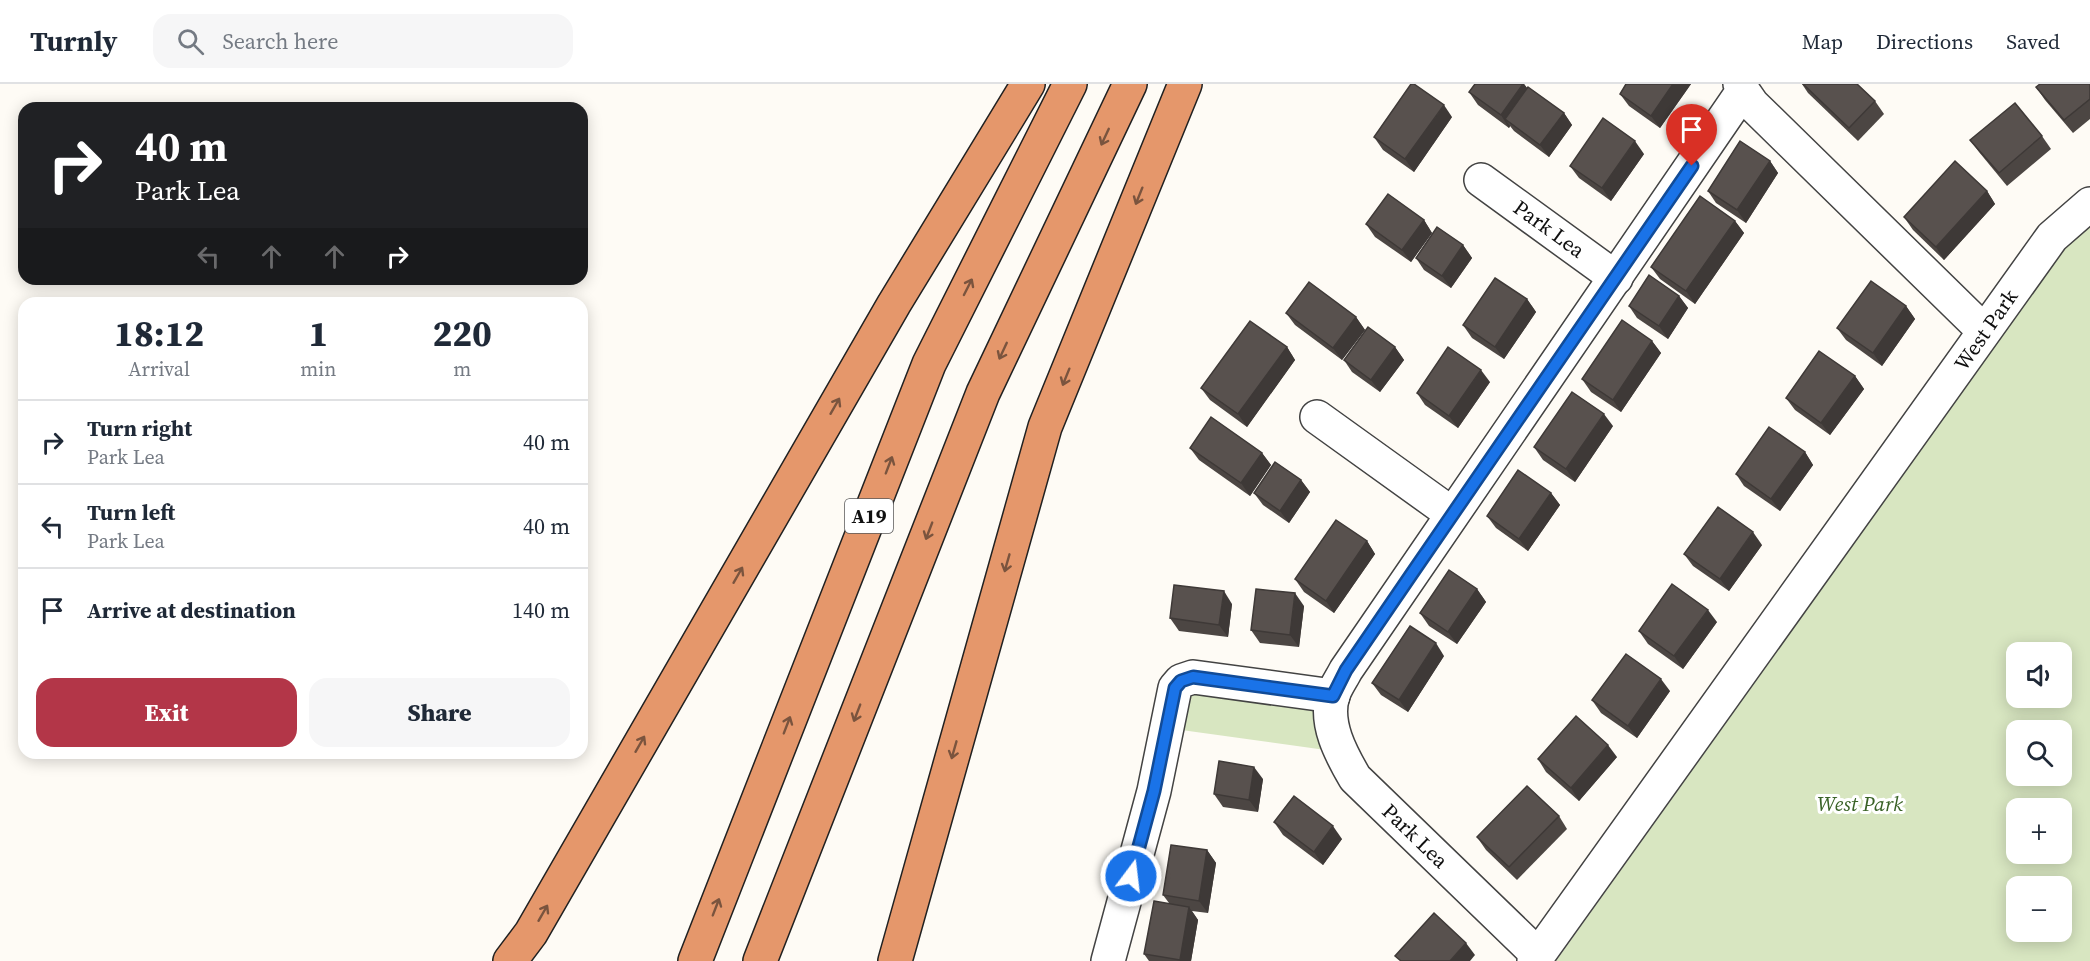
<!DOCTYPE html>
<html lang="en">
<head>
<meta charset="utf-8">
<style>
	:root { --surface:#fff; --page:#f6f6f7; --text:#1f2937; --muted:#747a83; --line:#e0e1e3; --accent:#b33648 }
	body { margin:0; font-family:"Source Serif 4",serif; background:var(--page); color:var(--text); height:100vh; display:flex; flex-direction:column; font-size:22px; white-space:nowrap }
	* { box-sizing:border-box; margin:0 }
	p { font-size:20px; color:var(--muted) }
	.icon { flex:none; width:33px; height:33px; fill:none; stroke:currentColor; stroke-width:2; stroke-linecap:round; stroke-linejoin:round }
	.map { position:relative; flex:1; overflow:hidden }
	.details { position:absolute; left:18px; top:213px; width:570px; height:462px; display:flex; flex-direction:column; background:var(--surface); border-radius:18px; box-shadow:0 3px 15px #0003 }
	.details>* { flex:none }
	.top-card { position:absolute; left:18px; top:18px; width:570px; height:183px; border-radius:18px; box-shadow:0 3px 15px #0003; background:#202124; color:#fff; overflow:hidden }
	.buttons { position:absolute; left:2006px; top:558px; display:grid; gap:12px }
	.buttons a { display:grid; place-items:center; width:66px; height:66px; border-radius:12px; background:var(--surface); box-shadow:0 3px 15px #0003; font-size:30px }
	.pin { position:absolute; display:grid; place-items:center; width:51px; height:51px; color:#fff; margin:-62px -26px; border-radius:50% 50% 50% 0; rotate:-45deg; box-shadow:0 0 6px #0007 }
	.pin .icon { rotate:45deg }
	.me { position:absolute; width:66px; margin:-33px; rotate:15deg; stroke-linejoin:round; filter:drop-shadow(0 0 4px #0008) }
	.turn { display:flex; align-items:center; gap:21px; height:126px; padding:0 18px; font-size:27px }
	.turn .icon { width:78px; height:78px; stroke-width:2.5 }
	.turn b { display:block; font-size:42px; line-height:51px }
	.lanes { display:flex; align-items:center; height:57px; padding:0 18px; background:#0003; justify-content:center; gap:30px; direction:ltr }
	.lanes .off { opacity:.35 }
	.eta { display:flex; justify-content:space-evenly; align-items:center; height:102px; text-align:center }
	.eta b { font-size:36px; font-weight:800; line-height:42px }
	.button { display:flex; gap:12px; margin-top:auto; padding:12px 18px }
	.button a { flex:1; height:69px; border-radius:18px; background:var(--accent); color:#fff; font-size:24px; font-weight:800; line-height:69px; text-align:center }
	.button a+a { background:var(--page); color:var(--text) }
	ul { padding:0; list-style:none }
	li { display:flex; align-items:center; gap:18px; height:84px; padding:0 18px; border-top:2px solid var(--line) }
	li div { flex:1 }
	li b { display:block; font-size:22px }
	li em { font-style:normal }
	header { display:flex; align-items:center; gap:36px; box-sizing:border-box; height:84px; padding:0 30px; background:var(--surface); border-bottom:2px solid var(--line) }
	header strong { font-size:28px }
	nav { display:flex; gap:33px; margin-inline-start:auto; font-size:21px }
	.search { width:420px; height:54px; background:var(--page); display:flex; align-items:center; gap:15px; box-sizing:border-box; padding:0 21px; border-radius:18px; color:var(--muted); font-size:22px }
	.map>svg:first-child { display:block }
	.green { fill:#d8e6c1; fill-rule:evenodd }
	.lines { fill:none; stroke-linecap:round; stroke-linejoin:round }
	.minor-casing { stroke:#434343; stroke-width:36 }
	.highway-casing { stroke:#212121; stroke-width:36 }
	.minor { stroke:#fff; stroke-width:33 }
	.highway { stroke:#e5976b; stroke-width:33 }
	.wall { fill:#4c4643 }
	.shaded-wall { fill:#3e3937 }
	.building { fill:#58514e; stroke:#3e3937; stroke-width:1.5 }
	.oneway { stroke:#7a543e }
	.route-casing { stroke:#114b97; stroke-width:15 }
	.route { stroke:#1a73e8; stroke-width:10 }
	.labels { text-anchor:middle; stroke-width:6; stroke-linejoin:round; paint-order:stroke }
	.shield { fill:#fff; stroke:#585858; stroke-width:1.5 }
	.shield-label { font-size:20px; font-weight:bold; fill:#101010 }
	.street-label { font-size:21px; fill:#101010; stroke:#fff }
	.park-label { font-size:21px; font-style:italic; fill:#396226; stroke:#fff }
</style>
</head>
<body>
<header>
<strong>Turnly</strong>
<div class="search"><svg class="icon" aria-label="search" viewBox="0 0 24 24"><circle cx="10" cy="10" r="6"/><path d="M15 15l6 6"/></svg>Search here</div>
<nav><a>Map</a><a>Directions</a><a>Saved</a></nav>
</header>
<div class="map">
<svg width="2090" height="877" viewBox="0 0 2090 877">
	<rect width="100%" height="100%" fill="#fefbf5"/>
	<!-- green -->
	<g class="green">
		<path d="M2090 142V877H1556L2065 164ZM2016 568H2061V614H2016ZM2016 646H2061V692H2016ZM2016 724H2061V770H2016ZM2016 802H2061V848H2016Z"/>
		<polygon points="1175,604 1333,612 1340,668 1167,644"/>
	</g>
	<g class="lines">
		<!-- minor casing -->
		<g class="minor-casing">
			<g id="minor">
				<polyline points="1743,7 1752,20 1984,247"/>
				<polyline points="1481,96 1616,194"/>
				<polyline points="1317,333 1452,430"/>
				<path d="M1538 871 1355 694C1341 670 1324 639 1333 611 1336 602 1342 594 1346 586L1743 7 1740 0"/>
				<polyline points="1108,877 1154,707 1175,604 1181,597 1193,593 1333,612"/>
				<polyline points="1534,877 2052,153 2090,120"/>
			</g>
		</g>
		<!-- highway casing -->
		<g class="highway-casing">
			<g id="highway">
				<polyline points="510,877 531,849 894,220 1028,0"/>
				<polyline points="695,877 929,280 1070,0"/>
				<polyline points="760,877 983,309 1130,0"/>
				<polyline points="895,877 1045,343 1185,0"/>
			</g>
		</g>
		<!-- minor -->
		<use href="#minor" class="minor"/>
		<!-- highway -->
		<use href="#highway" class="highway"/>
	</g>
	<!-- wall -->
	<g class="wall">
		<polygon points="1475,0 1524,0 1527,4 1564,29 1572,41 1549,73 1514,47 1510,42 1509,44 1478,21 1469,8"/>
		<polygon points="1626,0 1691,0 1660,44 1629,22 1620,10"/>
		<polygon points="1802,0 1857,0 1875,17 1884,30 1858,57 1808,9"/>
		<polygon points="2090,0 2090,35 2073,49 2045,16 2036,3"/>
		<polygon points="1452,33 1414,88 1383,66 1374,53"/>
		<polygon points="2042,52 2051,65 2007,102 1979,68 1970,56"/>
		<polygon points="1644,70 1611,117 1579,94 1570,82"/>
		<polygon points="1770,77 1778,89 1746,139 1716,119 1708,107"/>
		<polygon points="1987,107 1995,120 1944,176 1913,146 1904,133"/>
		<polygon points="1424,136 1432,149 1411,178 1375,153 1366,140"/>
		<polygon points="1735,137 1744,149 1695,220 1660,195 1651,183"/>
		<polygon points="1463,161 1472,174 1451,204 1424,186 1416,174"/>
		<polygon points="1679,212 1688,224 1668,255 1637,234 1629,222"/>
		<polygon points="1527,215 1536,228 1504,275 1472,254 1463,241"/>
		<polygon points="1906,222 1915,235 1882,282 1846,256 1837,244"/>
		<polygon points="1286,229 1356,233 1365,246 1342,276 1295,241"/>
		<polygon points="1652,257 1661,269 1621,328 1591,308 1582,295"/>
		<polygon points="1287,263 1295,276 1247,343 1210,316 1201,304"/>
		<polygon points="1395,263 1404,276 1380,308 1352,288 1344,276"/>
		<polygon points="1855,292 1864,305 1830,351 1795,326 1786,314"/>
		<polygon points="1490,298 1458,344 1425,321 1417,309"/>
		<polygon points="1613,342 1575,398 1543,376 1534,363"/>
		<polygon points="1190,364 1262,369 1271,381 1250,412 1199,376"/>
		<polygon points="1805,368 1813,381 1780,427 1744,402 1736,390"/>
		<polygon points="1301,396 1310,408 1289,439 1263,421 1254,409"/>
		<polygon points="1551,409 1560,421 1528,467 1496,444 1487,432"/>
		<polygon points="1367,457 1375,470 1334,529 1304,508 1295,495"/>
		<polygon points="1762,461 1729,507 1693,482 1684,470"/>
		<polygon points="1477,505 1486,518 1457,560 1429,542 1420,529"/>
		<polygon points="1232,520 1228,553 1179,547 1170,534"/>
		<polygon points="1304,522 1299,563 1260,559 1251,546"/>
		<polygon points="1717,538 1683,585 1648,560 1639,547"/>
		<polygon points="1444,572 1408,628 1381,611 1372,599"/>
		<polygon points="1670,607 1637,654 1601,629 1592,616"/>
		<polygon points="1617,673 1579,717 1546,688 1538,675"/>
		<polygon points="1263,695 1258,728 1223,723 1214,710"/>
		<polygon points="1559,732 1567,745 1517,796 1486,766 1477,753"/>
		<polygon points="1274,738 1342,755 1323,781 1283,751"/>
		<polygon points="1207,766 1216,779 1208,829 1192,827 1198,836 1191,877 1149,877 1144,870 1169,819 1163,811"/>
	</g>
	<!-- shaded-wall -->
	<g class="shaded-wall">
		<polygon points="1523,0 1524,0 1533,12 1505,35 1510,42 1509,44 1501,31"/>
		<polygon points="1673,0 1691,0 1660,44 1651,32"/>
		<polygon points="1444,21 1452,33 1414,88 1405,75"/>
		<polygon points="1564,29 1572,41 1549,73 1540,61"/>
		<polygon points="1635,57 1644,70 1611,117 1602,104"/>
		<polygon points="1770,77 1778,89 1746,139 1737,126"/>
		<polygon points="1987,107 1995,120 1944,176 1936,163"/>
		<polygon points="1424,136 1432,149 1411,178 1402,166"/>
		<polygon points="1735,137 1744,149 1695,220 1686,207"/>
		<polygon points="1463,161 1472,174 1451,204 1442,192"/>
		<polygon points="1679,212 1688,224 1668,255 1659,242"/>
		<polygon points="1527,215 1536,228 1504,275 1495,263"/>
		<polygon points="1906,222 1915,235 1882,282 1873,269"/>
		<polygon points="1356,233 1365,246 1342,276 1333,264"/>
		<polygon points="1652,257 1661,269 1621,328 1613,316"/>
		<polygon points="1287,263 1295,276 1247,343 1238,330"/>
		<polygon points="1395,263 1404,276 1380,308 1371,296"/>
		<polygon points="1481,286 1490,298 1458,344 1449,332"/>
		<polygon points="1855,292 1864,305 1830,351 1821,339"/>
		<polygon points="1604,330 1613,342 1575,398 1566,385"/>
		<polygon points="1805,368 1813,381 1780,427 1771,415"/>
		<polygon points="1262,369 1271,381 1250,412 1241,399"/>
		<polygon points="1301,396 1310,408 1289,439 1280,427"/>
		<polygon points="1551,409 1560,421 1528,467 1519,455"/>
		<polygon points="1753,448 1762,461 1729,507 1720,495"/>
		<polygon points="1367,457 1375,470 1334,529 1326,517"/>
		<polygon points="1477,505 1486,518 1457,560 1448,548"/>
		<polygon points="1224,507 1232,520 1228,553 1219,541"/>
		<polygon points="1295,509 1304,522 1299,563 1290,551"/>
		<polygon points="1708,526 1717,538 1683,585 1674,572"/>
		<polygon points="1436,559 1444,572 1408,628 1399,616"/>
		<polygon points="1661,595 1670,607 1637,654 1628,642"/>
		<polygon points="1608,661 1617,673 1579,717 1571,704"/>
		<polygon points="1254,683 1263,695 1258,728 1249,716"/>
		<polygon points="1333,742 1342,755 1323,781 1314,768"/>
		<polygon points="1207,766 1216,779 1208,829 1199,817"/>
		<polygon points="1189,823 1198,836 1191,877 1180,877"/>
		<polygon points="1466,859 1475,871 1470,877 1450,877"/>
	</g>
	<!-- building -->
	<g class="building">
		<polygon points="1411,0 1414,0 1444,21 1405,75 1374,53"/>
		<polygon points="1475,0 1523,0 1501,31 1469,8"/>
		<polygon points="1626,0 1673,0 1651,32 1620,10"/>
		<polygon points="1803,0 1857,0 1875,17 1849,44"/>
		<polygon points="2040,0 2090,0 2090,15 2064,36 2036,3"/>
		<polygon points="1528,3 1564,29 1540,61 1505,35"/>
		<polygon points="2015,19 2042,52 1999,89 1970,56"/>
		<polygon points="1603,34 1635,57 1602,104 1570,82"/>
		<polygon points="1740,57 1770,77 1737,126 1708,107"/>
		<polygon points="1955,77 1987,107 1936,163 1904,133"/>
		<polygon points="1388,110 1424,136 1402,166 1366,140"/>
		<polygon points="1700,112 1735,137 1686,207 1651,183"/>
		<polygon points="1437,143 1463,161 1442,192 1416,174"/>
		<polygon points="1649,191 1679,212 1659,242 1629,222"/>
		<polygon points="1495,194 1527,215 1495,263 1463,241"/>
		<polygon points="1871,197 1906,222 1873,269 1837,244"/>
		<polygon points="1309,198 1356,233 1333,264 1286,229"/>
		<polygon points="1622,236 1652,257 1613,316 1582,295"/>
		<polygon points="1250,237 1287,263 1238,330 1201,304"/>
		<polygon points="1368,243 1395,263 1371,296 1344,276"/>
		<polygon points="1448,263 1481,286 1449,332 1417,309"/>
		<polygon points="1819,267 1855,292 1821,339 1786,314"/>
		<polygon points="1572,308 1604,330 1566,385 1534,363"/>
		<polygon points="1211,333 1262,369 1241,399 1190,364"/>
		<polygon points="1769,343 1805,368 1771,415 1736,390"/>
		<polygon points="1275,378 1301,396 1280,427 1254,409"/>
		<polygon points="1518,386 1551,409 1519,455 1487,432"/>
		<polygon points="1718,423 1753,448 1720,495 1684,470"/>
		<polygon points="1336,436 1367,457 1326,517 1295,495"/>
		<polygon points="1449,486 1477,505 1448,548 1420,529"/>
		<polygon points="1672,500 1708,526 1674,572 1639,547"/>
		<polygon points="1174,501 1224,507 1219,541 1170,534"/>
		<polygon points="1256,505 1295,509 1290,551 1251,546"/>
		<polygon points="1410,542 1436,559 1399,616 1372,599"/>
		<polygon points="1626,570 1661,595 1628,642 1592,616"/>
		<polygon points="1576,632 1608,661 1571,704 1538,675"/>
		<polygon points="1219,677 1254,683 1249,716 1214,710"/>
		<polygon points="1527,702 1559,732 1509,783 1477,753"/>
		<polygon points="1294,712 1333,742 1314,768 1274,738"/>
		<polygon points="1171,761 1207,766 1199,817 1163,811"/>
		<polygon points="1154,817 1189,823 1180,876 1144,870"/>
		<polygon points="1434,829 1466,859 1450,877 1401,877 1395,872"/>
	</g>
	<!-- one-way arrows -->
	<defs><path id="oneway-shaft" d="M-6 0H5M1.5-3L5.5 0L1.5 3" fill="none" stroke-width="1.6" stroke-linecap="round" stroke-linejoin="round" transform="scale(1.5)"/></defs>
	<g class="oneway">
		<use href="#oneway-shaft" transform="translate(1105 53) rotate(115)"/>
		<use href="#oneway-shaft" transform="translate(1139 112) rotate(112)"/>
		<use href="#oneway-shaft" transform="translate(968 203) rotate(-63)"/>
		<use href="#oneway-shaft" transform="translate(1003 267) rotate(115)"/>
		<use href="#oneway-shaft" transform="translate(1066 293) rotate(112)"/>
		<use href="#oneway-shaft" transform="translate(835 322) rotate(-60)"/>
		<use href="#oneway-shaft" transform="translate(889 381) rotate(-69)"/>
		<use href="#oneway-shaft" transform="translate(929 447) rotate(111)"/>
		<use href="#oneway-shaft" transform="translate(1007 479) rotate(106)"/>
		<use href="#oneway-shaft" transform="translate(738 491) rotate(-60)"/>
		<use href="#oneway-shaft" transform="translate(857 629) rotate(111)"/>
		<use href="#oneway-shaft" transform="translate(787 641) rotate(-69)"/>
		<use href="#oneway-shaft" transform="translate(640 660) rotate(-60)"/>
		<use href="#oneway-shaft" transform="translate(954 666) rotate(106)"/>
		<use href="#oneway-shaft" transform="translate(716 823) rotate(-69)"/>
		<use href="#oneway-shaft" transform="translate(543 829) rotate(-60)"/>
	</g>
	<g class="lines">
		<!-- route casing -->
		<g class="route-casing">
			<polyline id="route" points="1131,792 1154,707 1175,604 1181,597 1193,593 1333,612 1346,586 1413,488 1692,82"/>
		</g>
		<!-- route -->
		<use href="#route" class="route"/>
	</g>
	<g class="labels">
		<!-- shield labels -->
		<rect class="shield" x="845" y="415" width="48" height="34" rx="4.5"/>
		<g class="shield-label">
			<text x="869" y="439">A19</text>
		</g>
		<!-- street labels -->
		<g class="street-label">
			<text transform="translate(1549 145) rotate(36)" y="7">Park Lea</text>
			<text transform="translate(1986 246) rotate(-55)" y="7">West Park</text>
			<text transform="translate(1415 752) rotate(44)" y="7">Park Lea</text>
		</g>
		<!-- park labels -->
		<g class="park-label">
			<text x="1860" y="727">West Park</text>
		</g>
	</g>
</svg>
<div class="buttons">
<a><svg class="icon" aria-label="sound" viewBox="0 0 24 24"><path d="M4 9h4l5-4v14l-5-4H4zM17 9q2 3 0 6"/></svg></a>
<a><svg class="icon" aria-label="search" viewBox="0 0 24 24"><circle cx="10" cy="10" r="6"/><path d="M15 15l6 6"/></svg></a>
<a>+</a>
<a>−</a>
</div>
<div class="pin" style="left:1692px;top:82px;background:#d93025"><svg class="icon" aria-label="arrive" viewBox="0 0 24 24"><path d="M6 21V4h12l-3 4 3 4H6"/></svg></div>
<svg class="me" style="left:1131px;top:792px" viewBox="-20 -20 40 40"><circle r="17" fill="#1a73e8" stroke="#fff" stroke-width="3"/><path d="M0-11L8 9 0 5-8 9z" fill="#fff"/></svg>
<div class="top-card">
<div class="turn"><svg class="icon" aria-label="right" viewBox="0 0 24 24"><path d="M7 20v-9h11M14 6l5 5-5 5"/></svg><div><b>40 m</b>Park Lea</div></div>
<div class="lanes"><svg class="icon off" aria-label="left" viewBox="0 0 24 24"><path d="M17 20v-9H6M10 6l-5 5 5 5"/></svg><svg class="icon off" aria-label="ahead" viewBox="0 0 24 24"><path d="M12 20V5M6 11l6-6 6 6"/></svg><svg class="icon off" aria-label="ahead" viewBox="0 0 24 24"><path d="M12 20V5M6 11l6-6 6 6"/></svg><svg class="icon" aria-label="right" viewBox="0 0 24 24"><path d="M7 20v-9h11M14 6l5 5-5 5"/></svg></div>
</div>
<section class="details">
<div class="eta">
<div><b>18:12</b><p>Arrival</p></div>
<div><b>1</b><p>min</p></div>
<div><b>220</b><p>m</p></div>
</div>
<ul>
<li><svg class="icon" aria-label="right" viewBox="0 0 24 24"><path d="M7 20v-9h11M14 6l5 5-5 5"/></svg><div><b>Turn right</b><p>Park Lea</p></div><em>40 m</em></li>
<li><svg class="icon" aria-label="left" viewBox="0 0 24 24"><path d="M17 20v-9H6M10 6l-5 5 5 5"/></svg><div><b>Turn left</b><p>Park Lea</p></div><em>40 m</em></li>
<li><svg class="icon" aria-label="arrive" viewBox="0 0 24 24"><path d="M6 21V4h12l-3 4 3 4H6"/></svg><div><b>Arrive at destination</b></div><em>140 m</em></li>
</ul>
<div class="button"><a>Exit</a><a>Share</a></div>
</section>
</div>
</body>
</html>
